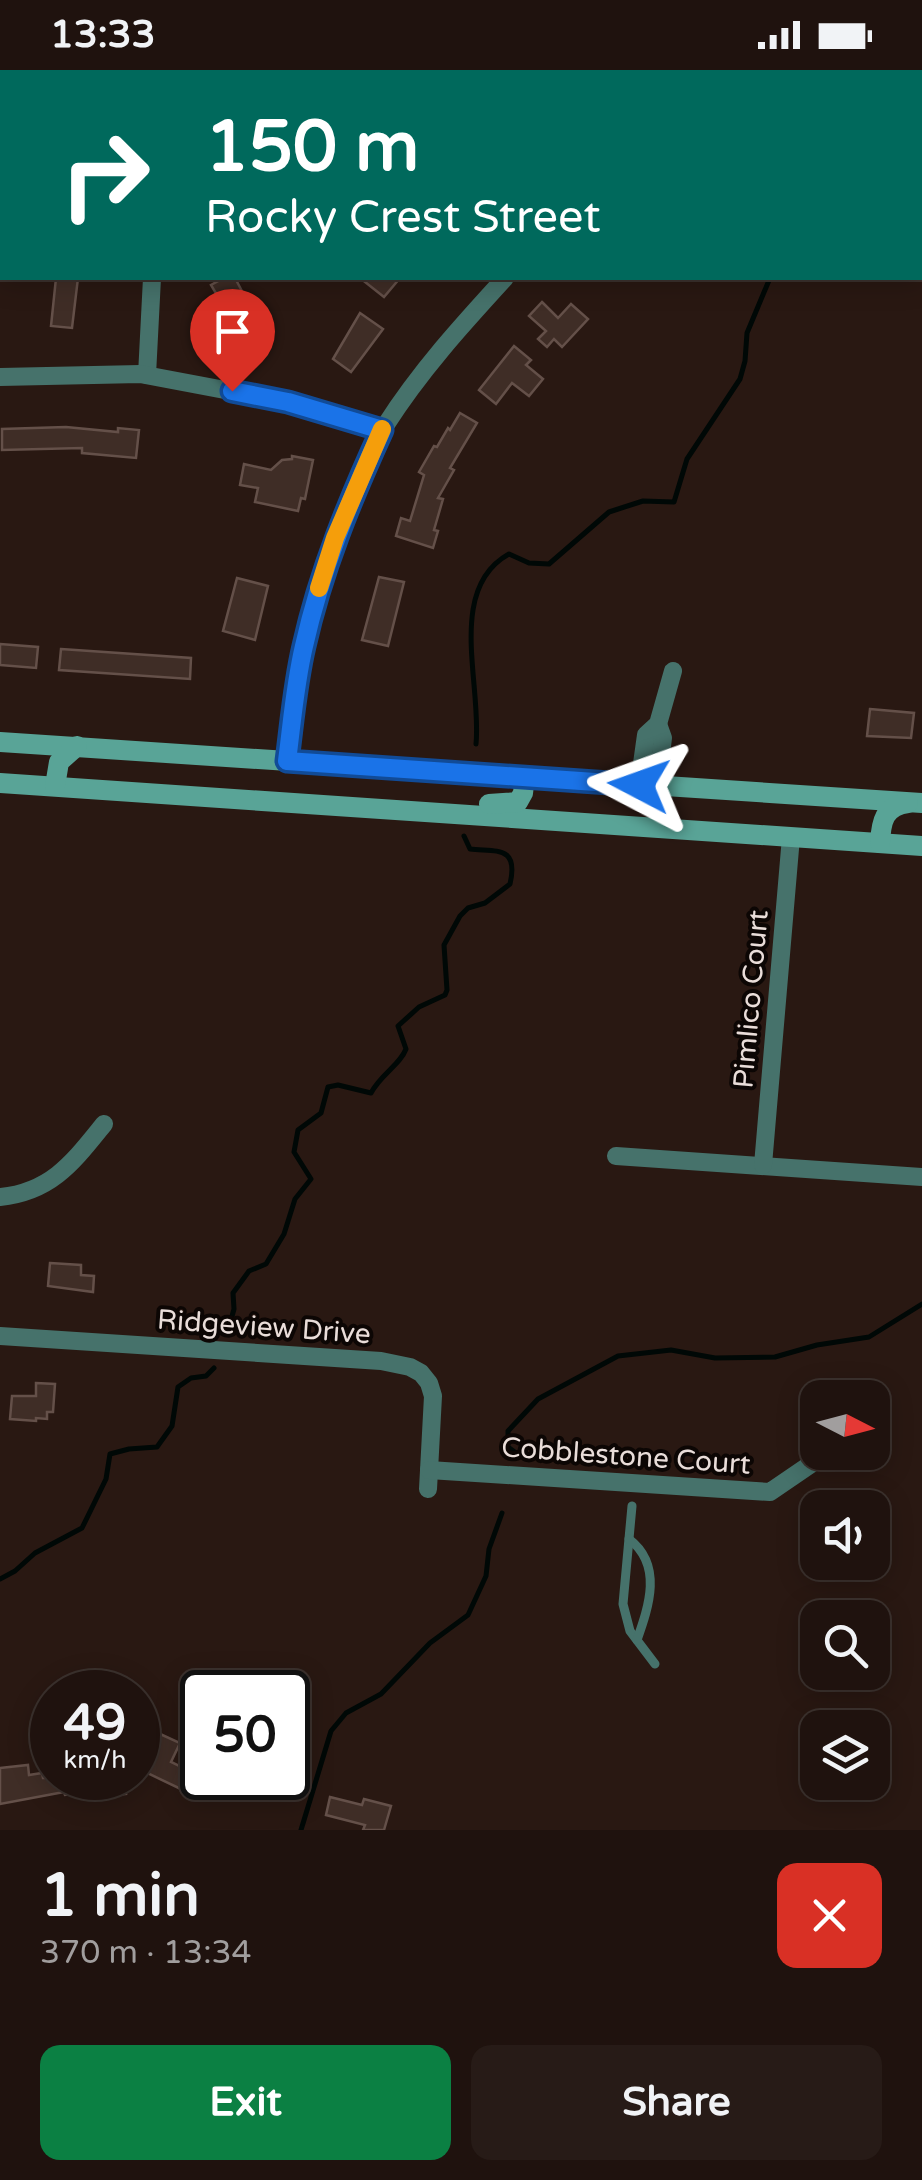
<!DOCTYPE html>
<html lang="en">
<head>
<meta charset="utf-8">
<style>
	:root { --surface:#1f120e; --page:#271b17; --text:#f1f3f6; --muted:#a19e9e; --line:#3c322e; --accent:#0b8043 }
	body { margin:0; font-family:"Varela Round",sans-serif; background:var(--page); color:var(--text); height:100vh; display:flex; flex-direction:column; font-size:38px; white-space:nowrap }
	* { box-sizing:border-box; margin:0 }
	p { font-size:32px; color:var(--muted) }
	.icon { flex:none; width:55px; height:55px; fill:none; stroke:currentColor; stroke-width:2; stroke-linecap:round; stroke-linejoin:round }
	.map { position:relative; height:1760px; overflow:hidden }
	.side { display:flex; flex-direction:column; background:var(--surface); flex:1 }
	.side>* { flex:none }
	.guide { position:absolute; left:0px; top:0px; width:922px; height:210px; box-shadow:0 5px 25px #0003,0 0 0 2px var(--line); background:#00695c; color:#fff; overflow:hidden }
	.needle { width:65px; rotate:96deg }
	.controls { position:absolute; left:800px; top:1310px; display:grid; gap:20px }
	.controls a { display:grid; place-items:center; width:90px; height:90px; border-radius:20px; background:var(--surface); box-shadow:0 5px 25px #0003,0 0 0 2px var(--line); font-size:50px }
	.speed { position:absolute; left:30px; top:1600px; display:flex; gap:20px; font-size:50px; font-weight:700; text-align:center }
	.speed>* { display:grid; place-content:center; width:130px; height:130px; border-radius:50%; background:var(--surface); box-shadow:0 5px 25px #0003,0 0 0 2px var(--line); line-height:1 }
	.speed small { font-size:25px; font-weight:400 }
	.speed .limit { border:5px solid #111; border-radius:15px; background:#fff; color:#111 }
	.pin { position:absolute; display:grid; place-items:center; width:85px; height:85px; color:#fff; margin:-102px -42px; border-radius:50% 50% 50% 0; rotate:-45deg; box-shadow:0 0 10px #0007 }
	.pin .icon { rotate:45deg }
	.me { position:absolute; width:110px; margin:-55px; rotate:274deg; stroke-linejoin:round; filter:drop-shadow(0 0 8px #0008) }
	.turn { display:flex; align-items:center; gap:35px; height:210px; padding:0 40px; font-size:45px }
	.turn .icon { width:130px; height:130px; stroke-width:2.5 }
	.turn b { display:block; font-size:70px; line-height:85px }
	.round { display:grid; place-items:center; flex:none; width:105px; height:105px; border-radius:20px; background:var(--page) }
	.head { display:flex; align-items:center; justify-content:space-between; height:170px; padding:0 40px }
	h1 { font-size:60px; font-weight:700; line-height:75px }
	.primary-button { display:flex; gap:20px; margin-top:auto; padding:20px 40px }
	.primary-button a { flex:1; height:115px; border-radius:20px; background:var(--accent); color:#fff; font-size:40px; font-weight:700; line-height:115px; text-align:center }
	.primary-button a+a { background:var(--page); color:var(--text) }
	.status { display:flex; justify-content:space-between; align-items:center; height:70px; padding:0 50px; background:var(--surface); direction:ltr }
	.status svg { height:28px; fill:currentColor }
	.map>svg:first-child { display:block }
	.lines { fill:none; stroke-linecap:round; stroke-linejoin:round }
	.stream { stroke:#000806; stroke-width:5 }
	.building { fill:#3f2d26; stroke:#645049; stroke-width:2.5 }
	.lane { stroke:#46726b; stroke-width:9 }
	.street { stroke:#46726b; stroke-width:18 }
	.secondary { stroke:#59a497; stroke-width:20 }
	.route-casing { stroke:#114b97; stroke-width:25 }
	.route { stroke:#1a73e8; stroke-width:18 }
	.slow { stroke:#f59e0b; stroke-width:18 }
	.labels { text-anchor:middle; stroke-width:8; stroke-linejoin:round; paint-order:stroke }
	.street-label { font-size:28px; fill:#e9ddd9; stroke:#0c0604 }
</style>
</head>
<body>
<div class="status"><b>13:33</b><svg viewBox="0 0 49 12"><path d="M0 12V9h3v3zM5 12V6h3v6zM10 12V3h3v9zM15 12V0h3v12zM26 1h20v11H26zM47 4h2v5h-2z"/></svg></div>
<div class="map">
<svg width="922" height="1760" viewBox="0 0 922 1760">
	<rect width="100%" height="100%" fill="#291812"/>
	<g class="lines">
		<!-- stream -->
		<g class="stream">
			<polyline points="920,97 922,100"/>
			<path d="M476 674C482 614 446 519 509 484L529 493 549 494 609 442 643 431 674 432 687 389 740 309 745 291 747 263 770 208"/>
			<path d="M228 1261 234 1239 233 1223 249 1201 266 1194 284 1164 295 1129 311 1109 294 1082 298 1060 321 1043 328 1017 338 1015 371 1023C381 1004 400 995 406 979L398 956 419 937 445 925 447 920 444 875 460 846 468 838 485 833 510 814C519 775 496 782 470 779L464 766"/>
			<polyline points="516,1383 508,1377 508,1361 538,1329 618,1286 671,1280 715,1288 775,1287 817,1275 869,1267 922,1234"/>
			<polyline points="0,1509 15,1501 35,1483 82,1458 106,1409 110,1384 129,1379 157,1377 172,1356 178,1317 191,1308 206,1306 214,1298"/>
			<polyline points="301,1760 331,1661 346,1643 381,1624 430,1573 468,1545 486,1506 489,1479 502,1443"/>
		</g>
	</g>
	<!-- building -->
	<g class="building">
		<polygon points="56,208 78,208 72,258 51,256"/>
		<polygon points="224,208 235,208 254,244 230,257 216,232 220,230 211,215"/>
		<polygon points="360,208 400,208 384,227"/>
		<polygon points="542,232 558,248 571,234 588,249 562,277 554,269 547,277 538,269 546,261 529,246"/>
		<polygon points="360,243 383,259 351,302 333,289"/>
		<polygon points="514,276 531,290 526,295 543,309 529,326 512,313 496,334 479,320"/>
		<polygon points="460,343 477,353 450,398 454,400 438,428 443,429 434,460 438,461 433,478 396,466 401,448 410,451 424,405 419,402 434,376 437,377 448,358 450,360"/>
		<polygon points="66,357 118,362 118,358 139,360 136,388 82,383 82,378 2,380 2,359"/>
		<polygon points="292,386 313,390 305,429 301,428 298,441 255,432 258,418 240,415 244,394 271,400 282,390 292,389"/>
		<polygon points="379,507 404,512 388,576 362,570"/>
		<polygon points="237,508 268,516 255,570 223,561"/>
		<polygon points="0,574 38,577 36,598 0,595"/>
		<polygon points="61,579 191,588 190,609 59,600"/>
		<polygon points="870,639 914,643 911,668 867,666"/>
		<polygon points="50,1193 81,1195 81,1205 94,1206 93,1222 48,1216"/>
		<polygon points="36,1313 55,1314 53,1342 47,1342 47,1349 36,1348 36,1351 10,1349 12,1326 36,1326"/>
		<polygon points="158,1663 180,1673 171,1692 194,1703 185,1721 141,1700"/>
		<polygon points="28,1695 29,1705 42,1703 43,1708 124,1708 126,1724 108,1726 107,1720 65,1725 64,1722 0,1734 0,1698"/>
		<polygon points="330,1727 362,1735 364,1729 391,1736 384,1760 363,1760 365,1755 326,1745"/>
	</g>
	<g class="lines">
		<!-- lane -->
		<g class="lane">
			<polyline points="632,1436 623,1534 630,1561 655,1594"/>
			<path d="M629 1469C663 1495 649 1536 637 1570"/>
		</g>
		<!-- street -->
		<g class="street">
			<polyline points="180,2 181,0"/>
			<polyline points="652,2 653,0"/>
			<polyline points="147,305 152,208"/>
			<polyline points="0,307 140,304 289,332 383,360"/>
			<path d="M287 691C300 591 316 511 357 418 366 398 373 375 385 356 420 301 462 255 505 208"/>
			<polyline points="639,715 646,665 658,654 673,601"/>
			<polyline points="657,716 663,668 658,654"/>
			<polyline points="616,1086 922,1107"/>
			<polyline points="763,1095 791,767"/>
			<path d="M0 1127C52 1122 74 1091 104 1054"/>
			<polyline points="0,1266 381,1291 410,1297 421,1303 429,1313 433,1326 428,1419"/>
			<polyline points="429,1400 770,1422 811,1394"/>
		</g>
		<!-- secondary -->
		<g class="secondary">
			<polyline points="0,672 922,733"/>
			<polyline points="0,713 922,776"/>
			<polyline points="55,716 59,692 77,676"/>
			<polyline points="489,734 518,732 523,723 525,706"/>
			<path d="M880 773C881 752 884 736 908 733"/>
		</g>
	</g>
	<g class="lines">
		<!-- route casing -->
		<g class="route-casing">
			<path id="route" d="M232 321 288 332 382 360C350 430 321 500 304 576 295 614 292 653 287 691L639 715"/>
		</g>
		<!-- route -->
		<use href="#route" class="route"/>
		<!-- slow -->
		<polyline class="slow" points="319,518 335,468 382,359"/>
	</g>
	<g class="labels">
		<!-- street labels -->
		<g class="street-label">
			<text transform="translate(750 929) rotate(-85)" y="10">Pimlico Court</text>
			<text transform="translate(264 1256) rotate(4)" y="10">Ridgeview Drive</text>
			<text transform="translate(626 1385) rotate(4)" y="10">Cobblestone Court</text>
		</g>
	</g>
</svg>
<div class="controls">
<a><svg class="needle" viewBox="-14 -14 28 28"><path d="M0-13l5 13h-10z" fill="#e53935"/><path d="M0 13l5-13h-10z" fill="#a19e9e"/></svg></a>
<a><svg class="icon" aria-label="sound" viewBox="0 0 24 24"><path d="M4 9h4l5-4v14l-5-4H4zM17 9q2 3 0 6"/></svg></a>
<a><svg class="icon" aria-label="search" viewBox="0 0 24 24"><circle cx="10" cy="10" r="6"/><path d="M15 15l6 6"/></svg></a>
<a><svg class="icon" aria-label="layers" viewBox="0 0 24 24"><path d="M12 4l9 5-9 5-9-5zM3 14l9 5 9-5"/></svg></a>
</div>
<div class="speed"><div>49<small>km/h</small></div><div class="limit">50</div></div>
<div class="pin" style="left:232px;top:321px;background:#d93025"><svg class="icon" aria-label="arrive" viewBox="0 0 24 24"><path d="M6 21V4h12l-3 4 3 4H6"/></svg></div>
<svg class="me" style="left:639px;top:715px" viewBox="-20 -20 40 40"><path d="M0-17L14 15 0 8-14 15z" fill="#1a73e8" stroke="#fff" stroke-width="4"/></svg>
<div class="guide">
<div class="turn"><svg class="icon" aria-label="right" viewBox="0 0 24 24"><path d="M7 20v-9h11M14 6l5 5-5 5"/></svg><div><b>150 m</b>Rocky Crest Street</div></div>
</div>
</div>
<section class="side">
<div class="head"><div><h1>1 min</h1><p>370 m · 13:34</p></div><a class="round" style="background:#d93025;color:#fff"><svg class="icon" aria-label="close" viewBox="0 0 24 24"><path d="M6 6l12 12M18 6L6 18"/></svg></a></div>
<div class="primary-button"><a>Exit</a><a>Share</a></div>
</section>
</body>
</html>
